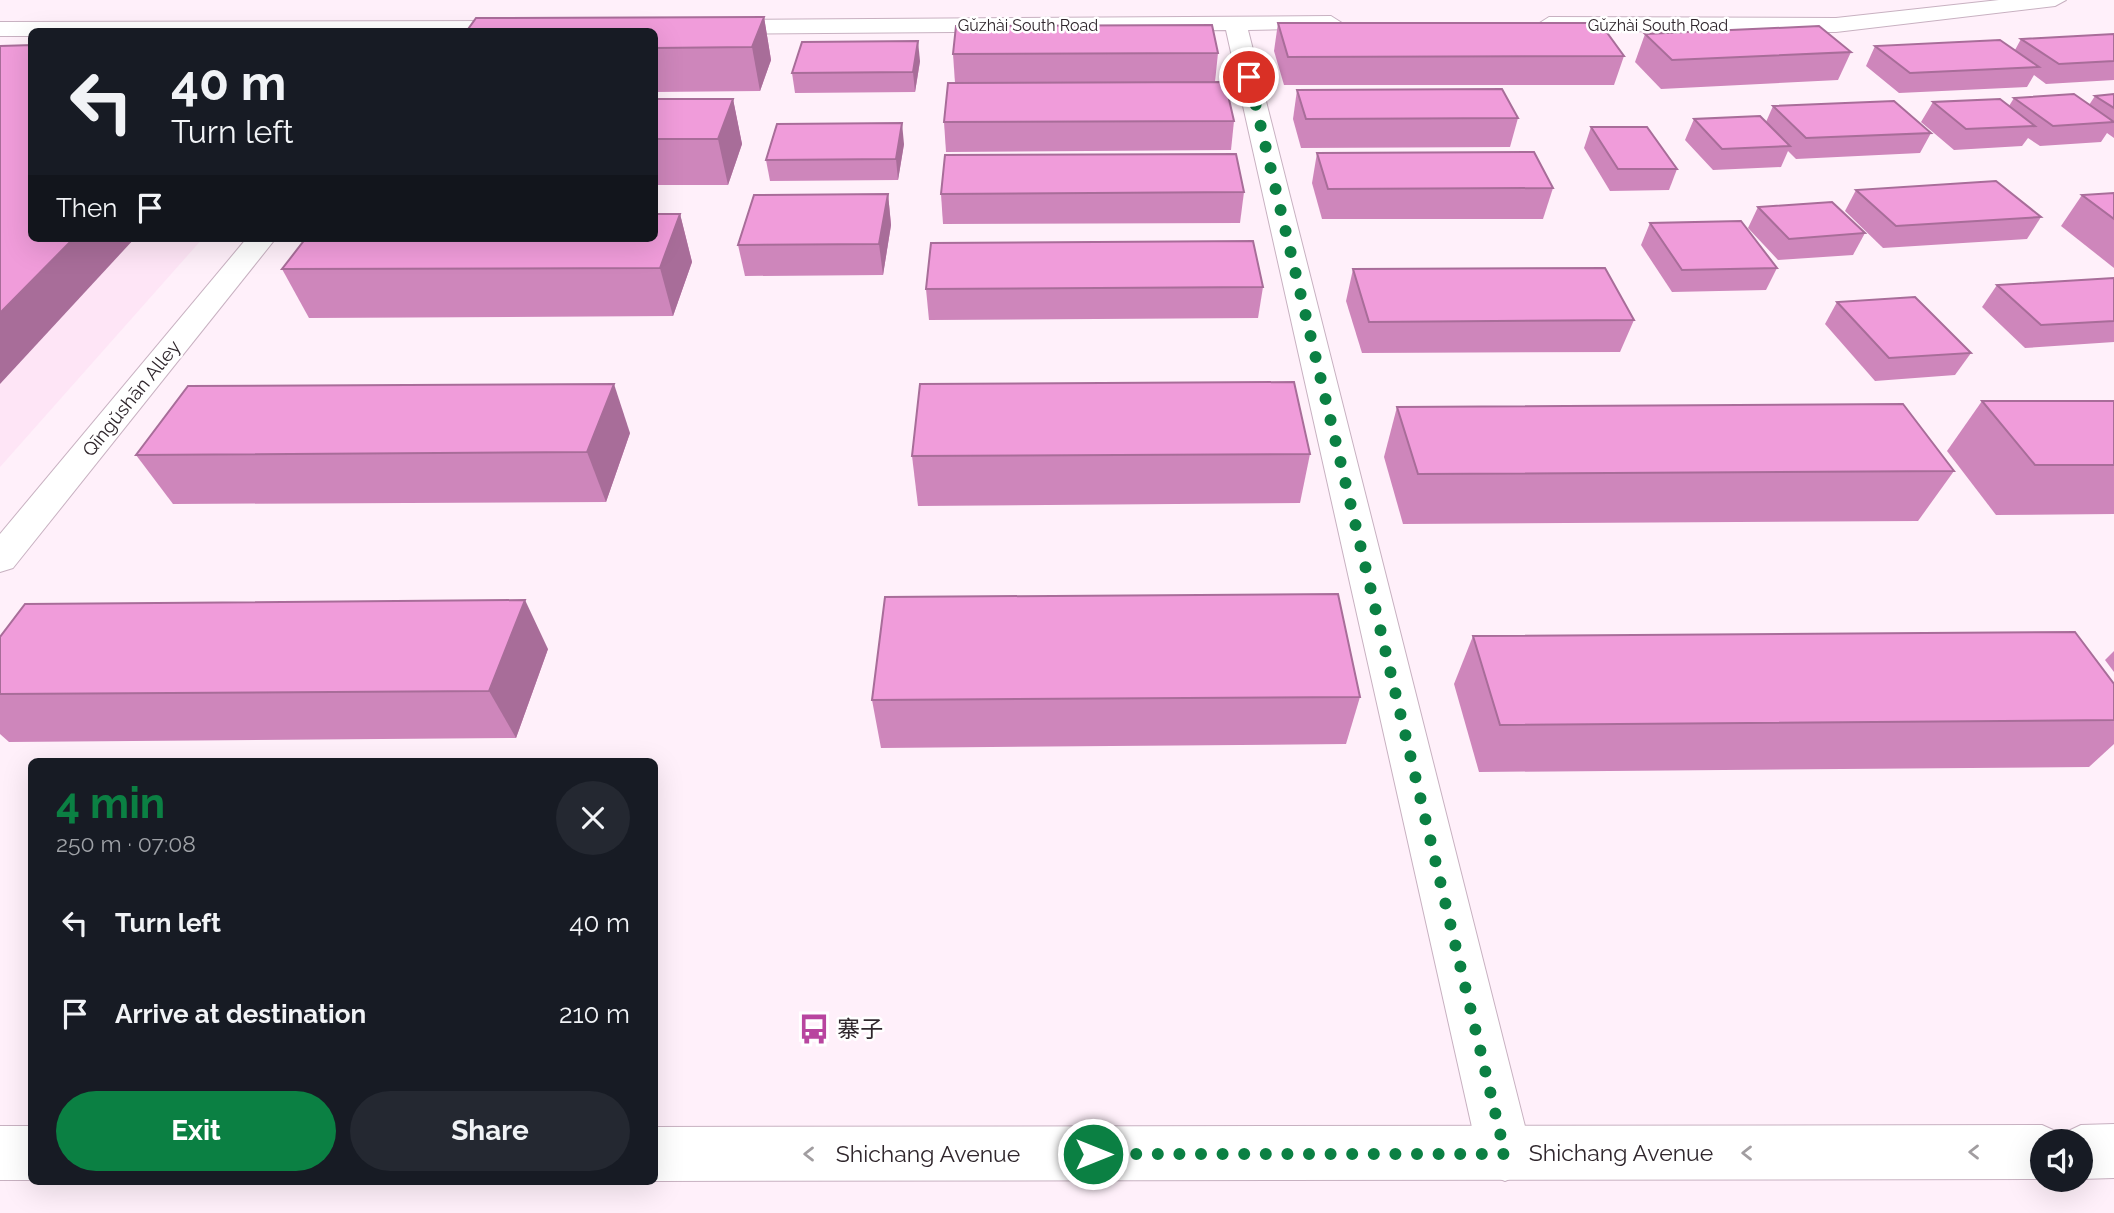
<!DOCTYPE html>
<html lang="en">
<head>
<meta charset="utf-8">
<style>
	:root { --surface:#171b24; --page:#242831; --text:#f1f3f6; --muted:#9ea1a6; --accent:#0b8043 }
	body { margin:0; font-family:Raleway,"Noto Sans SC",sans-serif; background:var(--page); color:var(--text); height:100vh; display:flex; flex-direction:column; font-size:26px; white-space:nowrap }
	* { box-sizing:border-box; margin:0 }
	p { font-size:23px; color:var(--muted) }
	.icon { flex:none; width:38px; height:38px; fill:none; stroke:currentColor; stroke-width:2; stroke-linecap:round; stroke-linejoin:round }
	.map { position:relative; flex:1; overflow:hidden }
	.drawer { position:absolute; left:28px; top:758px; width:630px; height:427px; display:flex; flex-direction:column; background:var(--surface); border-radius:10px; box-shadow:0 7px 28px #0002 }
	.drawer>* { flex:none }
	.top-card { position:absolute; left:28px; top:28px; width:630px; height:214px; border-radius:10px; box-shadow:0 7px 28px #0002; background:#171b24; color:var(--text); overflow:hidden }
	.controls { position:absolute; left:2030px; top:1129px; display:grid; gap:14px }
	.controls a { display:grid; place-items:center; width:63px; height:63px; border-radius:50%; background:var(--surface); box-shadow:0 7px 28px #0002; font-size:35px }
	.pin { position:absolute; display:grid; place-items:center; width:60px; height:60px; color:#fff; margin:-30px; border:4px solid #fff; border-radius:50%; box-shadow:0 2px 7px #0007 }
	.me { position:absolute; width:77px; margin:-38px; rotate:90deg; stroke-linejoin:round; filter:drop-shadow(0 0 5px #0008) }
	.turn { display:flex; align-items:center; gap:24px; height:147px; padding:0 28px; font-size:32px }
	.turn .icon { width:91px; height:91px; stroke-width:2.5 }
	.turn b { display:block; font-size:49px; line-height:60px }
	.then { display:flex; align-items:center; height:66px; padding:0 28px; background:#0003; gap:14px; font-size:26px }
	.round { display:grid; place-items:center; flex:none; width:74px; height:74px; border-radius:37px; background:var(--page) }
	.head { display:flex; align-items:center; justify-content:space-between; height:119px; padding:0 28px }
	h1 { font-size:42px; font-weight:700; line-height:52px; color:var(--accent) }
	.cta { display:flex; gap:14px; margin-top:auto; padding:14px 28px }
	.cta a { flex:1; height:80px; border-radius:42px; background:var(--accent); color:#fff; font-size:28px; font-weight:700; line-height:80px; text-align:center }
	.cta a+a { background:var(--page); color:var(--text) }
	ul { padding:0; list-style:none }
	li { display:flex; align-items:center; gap:21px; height:91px; padding:0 28px }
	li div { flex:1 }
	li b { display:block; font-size:26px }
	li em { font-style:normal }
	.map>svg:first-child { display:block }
	.built { fill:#fee5f6 }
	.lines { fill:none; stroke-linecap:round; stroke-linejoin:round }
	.minor-casing { stroke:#c8b1c1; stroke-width:2 }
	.primary-casing { stroke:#c8b1c1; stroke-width:2 }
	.minor { fill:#fff; fill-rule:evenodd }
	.primary { fill:#fff; fill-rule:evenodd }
	.wall { fill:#ce86bb }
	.shaded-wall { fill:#a86d99 }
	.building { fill:#f09cda; stroke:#a86d99; stroke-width:2 }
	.oneway { stroke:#a19da0 }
	.route { stroke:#0b8043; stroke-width:12; stroke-dasharray:0 21.6 }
	.labels { text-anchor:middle; stroke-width:5; stroke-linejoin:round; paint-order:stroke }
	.far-street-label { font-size:16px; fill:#2f262c; stroke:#fff }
	.street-label { font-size:19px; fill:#2f262c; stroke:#fff }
	.near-poi-label { font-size:23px; fill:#2f262c; stroke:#fff; text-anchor:start }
	.near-street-label { font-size:23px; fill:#2f262c; stroke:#fff }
</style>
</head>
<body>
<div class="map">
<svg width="2114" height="1213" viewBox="0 0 2114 1213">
	<rect width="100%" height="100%" fill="#fff0fa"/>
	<!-- built -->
	<polygon class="built" points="0,48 32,238 203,238 0,467"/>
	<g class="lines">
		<!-- minor casing -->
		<g class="minor-casing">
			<g id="minor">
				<polygon points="1999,0 2066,0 2055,6 1836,32 1549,31 1538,24 1549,17 1836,18"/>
				<polygon points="1331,16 1342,23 1339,28 1248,30 1532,1154 1524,1173 1505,1181 1486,1173 1478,1154 1226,30 713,34 702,27 713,20"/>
				<polygon points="519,21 527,23 530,28 528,32 32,32 32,36 0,36 0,22"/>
				<polygon points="247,238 276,238 13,568 0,572 0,534"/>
			</g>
		</g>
		<!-- primary casing -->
		<g class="primary-casing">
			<g id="primary">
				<polygon points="2114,1124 2114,1178 2081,1179 2081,1141 2042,1141 2042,1179 654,1181 654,1127 2042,1125 2062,1134 2081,1125"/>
				<rect x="0" y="1126" width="32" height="54"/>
			</g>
		</g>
		<!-- minor -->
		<use href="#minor" class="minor"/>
		<!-- primary -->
		<use href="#primary" class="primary"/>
	</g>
	<!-- wall -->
	<g class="wall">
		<polygon points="764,17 771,60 760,91 654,92 654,32"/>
		<polygon points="1278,23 1624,56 1614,85 1284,85 1274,51"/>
		<polygon points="1645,34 1851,52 1838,80 1661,89 1635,62"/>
		<polygon points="2114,34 2114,80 2046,84 2034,75 2027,87 1899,93 1866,66 1875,46 2015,50 2021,39"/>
		<polygon points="1218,53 1215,82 955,83 953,54"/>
		<polygon points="920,61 915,92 795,93 792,73"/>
		<polygon points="1297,90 1518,118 1510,147 1301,148 1293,119"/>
		<polygon points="2114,94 2114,138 2107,133 2101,142 2040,146 2028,138 2022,146 1954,150 1921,122 1933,102 2009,106 2014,98 2089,105 2095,96"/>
		<polygon points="654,99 733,99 742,144 728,185 654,185"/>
		<polygon points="1773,106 1931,133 1920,153 1796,159 1788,151 1781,167 1713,170 1685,140 1694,119 1766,122"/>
		<polygon points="1234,121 1231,150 946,152 944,122"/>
		<polygon points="1591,127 1677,169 1669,190 1610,191 1584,148"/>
		<polygon points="904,144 898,180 770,181 766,160"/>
		<polygon points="1317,153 1553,188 1543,219 1322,219 1312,183"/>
		<polygon points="1856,190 2041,217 2027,239 1883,248 1845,211"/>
		<polygon points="1244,192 1240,223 943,224 941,194"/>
		<polygon points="2114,193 2114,268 2061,226 2082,195"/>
		<polygon points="888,194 891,225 883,275 745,276 738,245"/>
		<polygon points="1758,207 1865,233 1853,255 1778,260 1748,228"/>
		<polygon points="680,214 692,262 673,316 309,318 282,269"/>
		<polygon points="1650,223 1777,268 1766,290 1672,292 1641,245"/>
		<polygon points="1353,269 1634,320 1620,352 1362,353 1346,301"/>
		<polygon points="2114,278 2114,342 2025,348 1982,307 1997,285"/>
		<polygon points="1263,287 1258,318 929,320 926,289"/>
		<polygon points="1837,302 1971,353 1955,375 1875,381 1825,324"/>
		<polygon points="1982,401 2114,401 2114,514 1996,515 1947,451"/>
		<polygon points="1397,407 1954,471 1918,521 1403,524 1384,457"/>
		<polygon points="630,433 606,502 173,504 136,455"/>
		<polygon points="1310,454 1300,503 918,506 912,456"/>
		<polygon points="1473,636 2114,684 2114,744 2089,767 1479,772 1454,684"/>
		<polygon points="0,637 548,649 516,738 9,742 0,734"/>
		<polygon points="2114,651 2114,672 2105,660"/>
		<polygon points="1360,697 1346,744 881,748 872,700"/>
	</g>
	<!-- shaded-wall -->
	<g class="shaded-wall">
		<polygon points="764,17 771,60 760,91 752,47"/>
		<polygon points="918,41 920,61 915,92 913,72"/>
		<polygon points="733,99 742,144 728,185 718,139"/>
		<polygon points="902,123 904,144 898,180 896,159"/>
		<polygon points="888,194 891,225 883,275 879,244"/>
		<polygon points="680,214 692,262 673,316 660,268"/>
		<polygon points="74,238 135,238 0,384 0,313"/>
		<polygon points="614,384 630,433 606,502 587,452"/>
		<polygon points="525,600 548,649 516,738 489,691"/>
	</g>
	<!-- building -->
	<g class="building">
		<polygon points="764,17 752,47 654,48 654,32 466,32 476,18"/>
		<polygon points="1278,23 1600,23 1624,56 1288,57"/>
		<polygon points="1212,25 1218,53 953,54 956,26"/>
		<polygon points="1819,26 1851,52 1672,60 1645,34"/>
		<polygon points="2114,34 2114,61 2059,64 2021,39"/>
		<polygon points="2000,40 2039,67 1910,73 1875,46"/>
		<polygon points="918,41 913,72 792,73 802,42"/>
		<polygon points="32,45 32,238 74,238 0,313 0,46"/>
		<polygon points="1225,82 1234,121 944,122 948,83"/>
		<polygon points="1502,89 1518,118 1306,119 1297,90"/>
		<polygon points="2074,94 2114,122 2053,126 2014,98"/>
		<polygon points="2114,94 2114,108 2095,96"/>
		<polygon points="654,99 733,99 718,139 654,139"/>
		<polygon points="2000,99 2035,126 1966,129 1933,102"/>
		<polygon points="1894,101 1931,133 1806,138 1773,106"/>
		<polygon points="1760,116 1790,146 1722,149 1694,119"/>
		<polygon points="902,123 896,159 766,160 777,124"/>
		<polygon points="1591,127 1647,127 1677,169 1618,169"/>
		<polygon points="1534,152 1553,188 1328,189 1317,153"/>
		<polygon points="1236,154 1244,192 941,194 945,155"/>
		<polygon points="1996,181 2041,217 1896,226 1856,190"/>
		<polygon points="2114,193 2114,219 2082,195"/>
		<polygon points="888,194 879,244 738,245 754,195"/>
		<polygon points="1832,202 1865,233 1789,239 1758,207"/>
		<polygon points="654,214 680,214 660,268 282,269 306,238 654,238"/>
		<polygon points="1741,221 1777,268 1682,270 1650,223"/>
		<polygon points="1253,241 1263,287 926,289 931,243"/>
		<polygon points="1605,268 1634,320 1369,322 1353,269"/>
		<polygon points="2114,278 2114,321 2041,325 1997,285"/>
		<polygon points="1915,297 1971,353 1889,358 1837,302"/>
		<polygon points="1294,382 1310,454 912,456 920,384"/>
		<polygon points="614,384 587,452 136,455 188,386"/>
		<polygon points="1982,401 2114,401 2114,465 2035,465"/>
		<polygon points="1903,404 1954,471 1418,474 1397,407"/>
		<polygon points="1338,594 1360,697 872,700 885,597"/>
		<polygon points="525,600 489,691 0,694 0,637 25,604"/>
		<polygon points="2075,632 2114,684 2114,720 1500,725 1473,636"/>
	</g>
	<!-- one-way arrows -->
	<defs><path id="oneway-chevron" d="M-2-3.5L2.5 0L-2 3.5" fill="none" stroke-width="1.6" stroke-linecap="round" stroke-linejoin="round" transform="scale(1.75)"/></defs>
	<g class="oneway">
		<use href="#oneway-chevron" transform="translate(1974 1152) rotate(180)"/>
		<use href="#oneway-chevron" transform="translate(1747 1153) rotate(180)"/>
		<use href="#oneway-chevron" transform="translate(809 1154) rotate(-180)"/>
	</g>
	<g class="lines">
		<!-- route -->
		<polyline class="route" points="1093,1154 1505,1154 1249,77"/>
	</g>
	<!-- icons -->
	<defs>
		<g id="bus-bare" transform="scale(2.415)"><path d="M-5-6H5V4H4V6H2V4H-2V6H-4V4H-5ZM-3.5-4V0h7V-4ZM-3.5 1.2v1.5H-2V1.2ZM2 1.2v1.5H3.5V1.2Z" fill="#b8459f" stroke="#fff" stroke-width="2.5" paint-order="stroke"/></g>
	</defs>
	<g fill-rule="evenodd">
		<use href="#bus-bare" x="814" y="1029"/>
	</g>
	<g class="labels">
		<!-- far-street labels -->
		<g class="far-street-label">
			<text x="1028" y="31">Gǔzhài South Road</text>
			<text x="1658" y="31">Gǔzhài South Road</text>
		</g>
		<!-- street labels -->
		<g class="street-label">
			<text transform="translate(131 398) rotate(-51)" y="7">Qīngǔshān Alley</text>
		</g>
		<!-- near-poi labels -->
		<g class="near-poi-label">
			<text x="837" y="1037">寨子</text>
		</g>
		<!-- near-street labels -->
		<g class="near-street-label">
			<text x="1621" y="1161">Shichang Avenue</text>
			<text x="928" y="1162">Shichang Avenue</text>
		</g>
	</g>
</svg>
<div class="controls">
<a><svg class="icon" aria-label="sound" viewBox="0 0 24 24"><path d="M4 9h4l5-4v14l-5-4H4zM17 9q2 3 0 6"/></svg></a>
</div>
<div class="pin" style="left:1249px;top:77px;background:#d93025"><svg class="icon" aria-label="arrive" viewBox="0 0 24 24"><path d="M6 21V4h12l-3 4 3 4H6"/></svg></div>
<svg class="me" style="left:1093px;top:1154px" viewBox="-20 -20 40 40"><circle r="17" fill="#0b8043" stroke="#fff" stroke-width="3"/><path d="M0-11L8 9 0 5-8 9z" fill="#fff"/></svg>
<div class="top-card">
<div class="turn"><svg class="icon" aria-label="left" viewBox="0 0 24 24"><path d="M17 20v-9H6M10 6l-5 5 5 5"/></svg><div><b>40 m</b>Turn left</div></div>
<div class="then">Then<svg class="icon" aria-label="arrive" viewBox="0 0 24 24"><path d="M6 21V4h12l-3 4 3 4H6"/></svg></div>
</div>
<section class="drawer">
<div class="head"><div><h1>4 min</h1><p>250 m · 07:08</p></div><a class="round"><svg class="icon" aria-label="close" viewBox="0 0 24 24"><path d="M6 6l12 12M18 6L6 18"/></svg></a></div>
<ul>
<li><svg class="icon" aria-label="left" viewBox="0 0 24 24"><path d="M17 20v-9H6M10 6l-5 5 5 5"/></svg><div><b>Turn left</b></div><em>40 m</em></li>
<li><svg class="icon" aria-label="arrive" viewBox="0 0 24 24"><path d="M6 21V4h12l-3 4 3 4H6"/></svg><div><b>Arrive at destination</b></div><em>210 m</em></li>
</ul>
<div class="cta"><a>Exit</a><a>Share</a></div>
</section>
</div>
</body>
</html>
